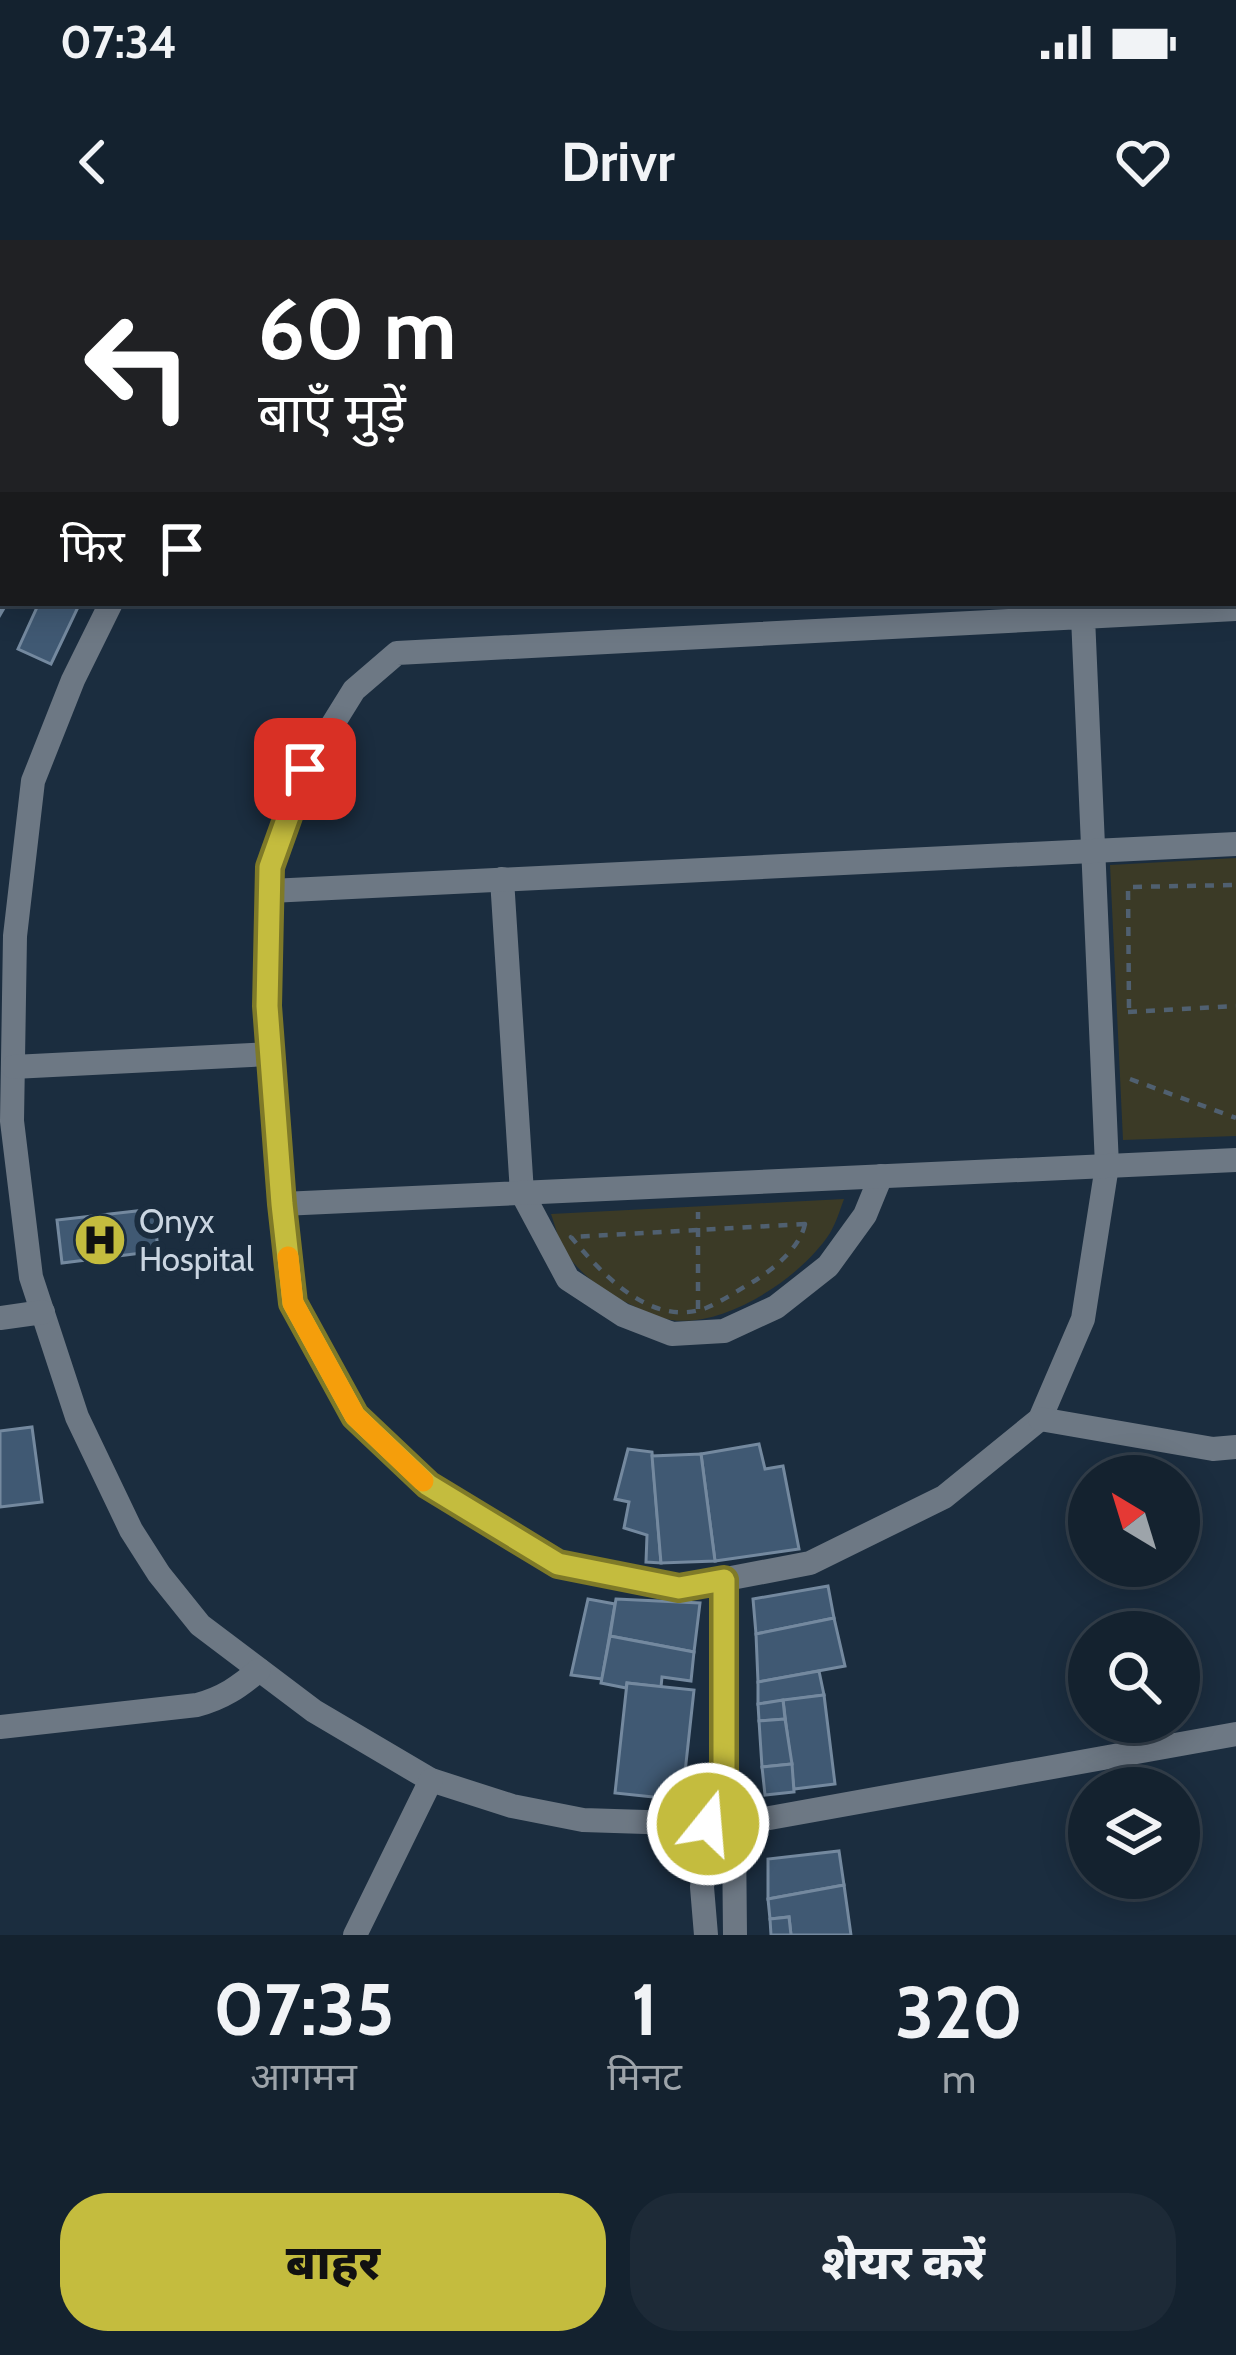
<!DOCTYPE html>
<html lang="hi">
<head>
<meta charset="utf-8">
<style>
	:root { --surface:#14222f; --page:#1d2a37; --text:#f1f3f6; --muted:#9da4aa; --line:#333f4b; --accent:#c4bc3e }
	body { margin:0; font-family:Cabin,"Noto Sans Devanagari",sans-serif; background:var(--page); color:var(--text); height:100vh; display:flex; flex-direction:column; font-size:45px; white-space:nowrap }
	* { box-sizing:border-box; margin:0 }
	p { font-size:39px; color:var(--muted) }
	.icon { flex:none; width:66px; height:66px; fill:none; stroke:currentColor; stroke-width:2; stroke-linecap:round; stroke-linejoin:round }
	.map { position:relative; height:1695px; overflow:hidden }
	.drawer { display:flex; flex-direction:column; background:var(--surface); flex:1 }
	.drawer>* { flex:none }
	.guide { position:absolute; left:0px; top:0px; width:1236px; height:366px; box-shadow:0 6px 30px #0003,0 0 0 3px var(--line); background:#202124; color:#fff; overflow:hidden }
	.needle { width:78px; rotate:322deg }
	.controls { position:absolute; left:1068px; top:1215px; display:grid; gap:24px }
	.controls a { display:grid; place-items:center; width:132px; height:132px; border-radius:50%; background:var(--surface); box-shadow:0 6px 30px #0003,0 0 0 3px var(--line); font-size:60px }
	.pin { position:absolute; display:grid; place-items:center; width:102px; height:102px; color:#fff; margin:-51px; border-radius:24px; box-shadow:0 6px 18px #0006 }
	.me { position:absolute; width:132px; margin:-66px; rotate:17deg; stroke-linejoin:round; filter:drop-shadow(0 0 9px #0008) }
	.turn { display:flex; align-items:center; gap:42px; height:252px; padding:0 60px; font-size:54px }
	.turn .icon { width:156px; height:156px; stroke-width:2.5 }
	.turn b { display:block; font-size:84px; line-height:102px }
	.then { display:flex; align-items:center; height:114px; padding:0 60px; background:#0003; gap:24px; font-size:45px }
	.eta { display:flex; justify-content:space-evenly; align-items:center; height:204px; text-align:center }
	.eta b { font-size:72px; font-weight:800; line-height:84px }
	.cta { display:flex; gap:24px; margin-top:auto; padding:24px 60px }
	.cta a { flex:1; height:138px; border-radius:48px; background:var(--accent); color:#111; font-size:48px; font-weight:800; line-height:138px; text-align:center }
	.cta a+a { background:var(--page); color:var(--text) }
	.status { display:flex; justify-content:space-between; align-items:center; height:84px; padding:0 60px; background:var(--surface); direction:ltr }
	.status svg { height:33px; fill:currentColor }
	header { display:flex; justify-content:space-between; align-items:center; height:156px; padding:0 60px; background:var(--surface); font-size:54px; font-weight:800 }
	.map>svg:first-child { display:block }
	.green { fill:#3b3a26 }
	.building { fill:#405973; stroke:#74899f; stroke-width:3 }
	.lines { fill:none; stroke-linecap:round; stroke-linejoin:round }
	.path { stroke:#506070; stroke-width:4.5; stroke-dasharray:9 9; stroke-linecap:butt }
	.street { stroke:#6d7884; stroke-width:24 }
	.route-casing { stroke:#7f7a28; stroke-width:30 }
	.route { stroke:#c4bc3e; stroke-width:21 }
	.slow { stroke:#f59e0b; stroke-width:21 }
	.labels { text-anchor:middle; stroke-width:12; stroke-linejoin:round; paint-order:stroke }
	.poi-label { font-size:33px; fill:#cad5e1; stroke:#1b2d3f; text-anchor:start }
</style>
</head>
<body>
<div class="status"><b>07:34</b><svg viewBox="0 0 49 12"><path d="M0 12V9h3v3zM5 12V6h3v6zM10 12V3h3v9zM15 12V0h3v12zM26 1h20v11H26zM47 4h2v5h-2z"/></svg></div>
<header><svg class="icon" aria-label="back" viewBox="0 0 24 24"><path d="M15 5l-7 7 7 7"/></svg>Drivr<svg class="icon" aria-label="heart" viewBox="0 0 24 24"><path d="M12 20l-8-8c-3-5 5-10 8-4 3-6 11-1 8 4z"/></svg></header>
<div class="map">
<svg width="1236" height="1695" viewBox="0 0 1236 1695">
	<rect width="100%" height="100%" fill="#1b2d3f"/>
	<!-- green -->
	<g class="green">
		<polygon points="1236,618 1236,896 1123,900 1110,625"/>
		<path d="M844 959C840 970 836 983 830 993 801 1038 725 1088 671 1080 653 1077 636 1067 619 1059 599 1047 575 1030 564 1009 558 999 555 985 551 974Z"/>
	</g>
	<!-- building -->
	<g class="building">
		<polygon points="3,315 3,363 7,363 0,375 0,320"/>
		<polygon points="39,363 80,363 51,424 18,409"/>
		<polygon points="154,969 158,1011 62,1023 57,980"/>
		<polygon points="32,1187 42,1262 0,1267 0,1191"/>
		<polygon points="759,1204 765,1229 783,1226 799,1309 715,1321 701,1214"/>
		<polygon points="628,1209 652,1212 661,1323 646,1322 647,1295 624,1288 629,1262 615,1259"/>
		<polygon points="701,1214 715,1321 661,1323 652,1216"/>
		<polygon points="828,1346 834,1378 756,1394 753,1359"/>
		<polygon points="588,1359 615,1364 602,1439 571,1435"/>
		<polygon points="616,1359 700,1363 694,1412 610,1396"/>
		<polygon points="834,1378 845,1426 758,1442 756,1394"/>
		<polygon points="610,1396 694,1412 691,1441 662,1437 661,1447 627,1443 626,1448 601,1443"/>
		<polygon points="819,1431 824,1455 758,1464 758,1442"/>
		<polygon points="627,1443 694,1450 682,1560 615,1553"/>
		<polygon points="824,1455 835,1544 794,1549 783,1460"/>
		<polygon points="783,1460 785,1479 759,1481 758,1464"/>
		<polygon points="785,1479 792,1524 762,1527 759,1481"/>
		<polygon points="792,1524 794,1552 765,1555 762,1527"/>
		<polygon points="839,1611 844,1645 768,1659 768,1619"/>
		<polygon points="844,1645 851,1695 791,1695 789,1677 770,1679 768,1659"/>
		<polygon points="789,1677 791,1695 771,1695 770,1679"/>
	</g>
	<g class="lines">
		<!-- path -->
		<g class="path">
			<polyline points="1129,768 1128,647 1236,645"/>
			<polyline points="1128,772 1236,766"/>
			<polyline points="1130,839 1236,878"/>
			<path d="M805 984C800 1007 776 1027 756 1040 740 1049 723 1061 706 1068 651 1088 602 1034 571 997Z"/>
			<polyline points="698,1069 698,972"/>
		</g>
		<!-- street -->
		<g class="street">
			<polyline points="81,0 83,3"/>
			<polyline points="348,0 350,3"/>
			<polyline points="669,0 671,3"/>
			<polyline points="938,0 940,3"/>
			<polyline points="1233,122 1236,122"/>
			<polyline points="0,246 3,248"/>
			<polyline points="111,363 73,440 33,541 15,696 12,881 31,1037 77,1177 131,1290 159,1334 200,1385 314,1471 431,1540 512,1566 583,1580 708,1584"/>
			<polyline points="1082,363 1083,377 1107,926 1083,1079 1040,1179 944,1257 810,1323 679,1348 558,1324 428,1245 355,1176 293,1063 282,964 267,766 270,627 305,529 354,450 397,413 1236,369"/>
			<polyline points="502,639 522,953 568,1039 623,1075 672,1094 724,1091 776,1067 828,1026 865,975 881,936"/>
			<polyline points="270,651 1236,604"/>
			<polyline points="13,827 271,814"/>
			<polyline points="282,964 1236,920"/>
			<polyline points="0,1078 43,1072"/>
			<polyline points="1040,1179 1213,1209 1236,1207"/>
			<path d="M0 1487 197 1465C223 1458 239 1447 259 1430"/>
			<polyline points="724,1570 724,1339"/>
			<polyline points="736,1584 1236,1494"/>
			<polyline points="734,1593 735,1695"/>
			<polyline points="355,1695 431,1540"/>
			<polyline points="706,1695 702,1647 709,1591"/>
		</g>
	</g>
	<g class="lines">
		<!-- route casing -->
		<g class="route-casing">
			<polyline id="route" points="305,529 270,627 267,766 282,964 293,1063 355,1176 428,1245 558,1324 679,1348 724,1340 724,1570 713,1573 708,1584"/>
		</g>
		<!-- route -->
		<use href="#route" class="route"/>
		<!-- slow -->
		<polyline class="slow" points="288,1017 293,1063 355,1176 423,1241"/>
	</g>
	<!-- icons -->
	<defs>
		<g id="hospital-disc" transform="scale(2.7)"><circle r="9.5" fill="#c4bc3e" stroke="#1b2d3f"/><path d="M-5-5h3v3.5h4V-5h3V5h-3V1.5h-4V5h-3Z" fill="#111"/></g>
	</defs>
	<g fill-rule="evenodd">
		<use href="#hospital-disc" x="100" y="1000"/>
	</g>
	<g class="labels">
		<!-- poi labels -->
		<g class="poi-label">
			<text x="139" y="993">Onyx<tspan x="139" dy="38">Hospital</tspan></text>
		</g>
	</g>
</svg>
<div class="controls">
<a><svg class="needle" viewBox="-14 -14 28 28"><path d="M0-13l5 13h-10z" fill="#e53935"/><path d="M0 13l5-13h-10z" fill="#9da4aa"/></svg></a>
<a><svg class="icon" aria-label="search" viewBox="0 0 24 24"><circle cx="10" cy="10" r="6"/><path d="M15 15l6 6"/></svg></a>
<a><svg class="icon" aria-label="layers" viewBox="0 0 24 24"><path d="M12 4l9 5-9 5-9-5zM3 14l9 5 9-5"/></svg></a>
</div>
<div class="pin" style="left:305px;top:529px;background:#d93025"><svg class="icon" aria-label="arrive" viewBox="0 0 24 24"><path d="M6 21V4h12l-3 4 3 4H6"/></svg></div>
<svg class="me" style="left:708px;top:1584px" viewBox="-20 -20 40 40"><circle r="17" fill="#c4bc3e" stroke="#fff" stroke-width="3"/><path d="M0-11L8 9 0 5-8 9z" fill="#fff"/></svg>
<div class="guide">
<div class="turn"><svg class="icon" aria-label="left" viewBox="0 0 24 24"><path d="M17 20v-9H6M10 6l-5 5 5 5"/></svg><div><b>60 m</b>बाएँ मुड़ें</div></div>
<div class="then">फिर<svg class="icon" aria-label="arrive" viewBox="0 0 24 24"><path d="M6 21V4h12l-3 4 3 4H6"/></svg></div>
</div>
</div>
<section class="drawer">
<div class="eta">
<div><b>07:35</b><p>आगमन</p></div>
<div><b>1</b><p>मिनट</p></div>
<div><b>320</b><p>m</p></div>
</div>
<div class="cta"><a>बाहर</a><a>शेयर करें</a></div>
</section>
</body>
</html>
